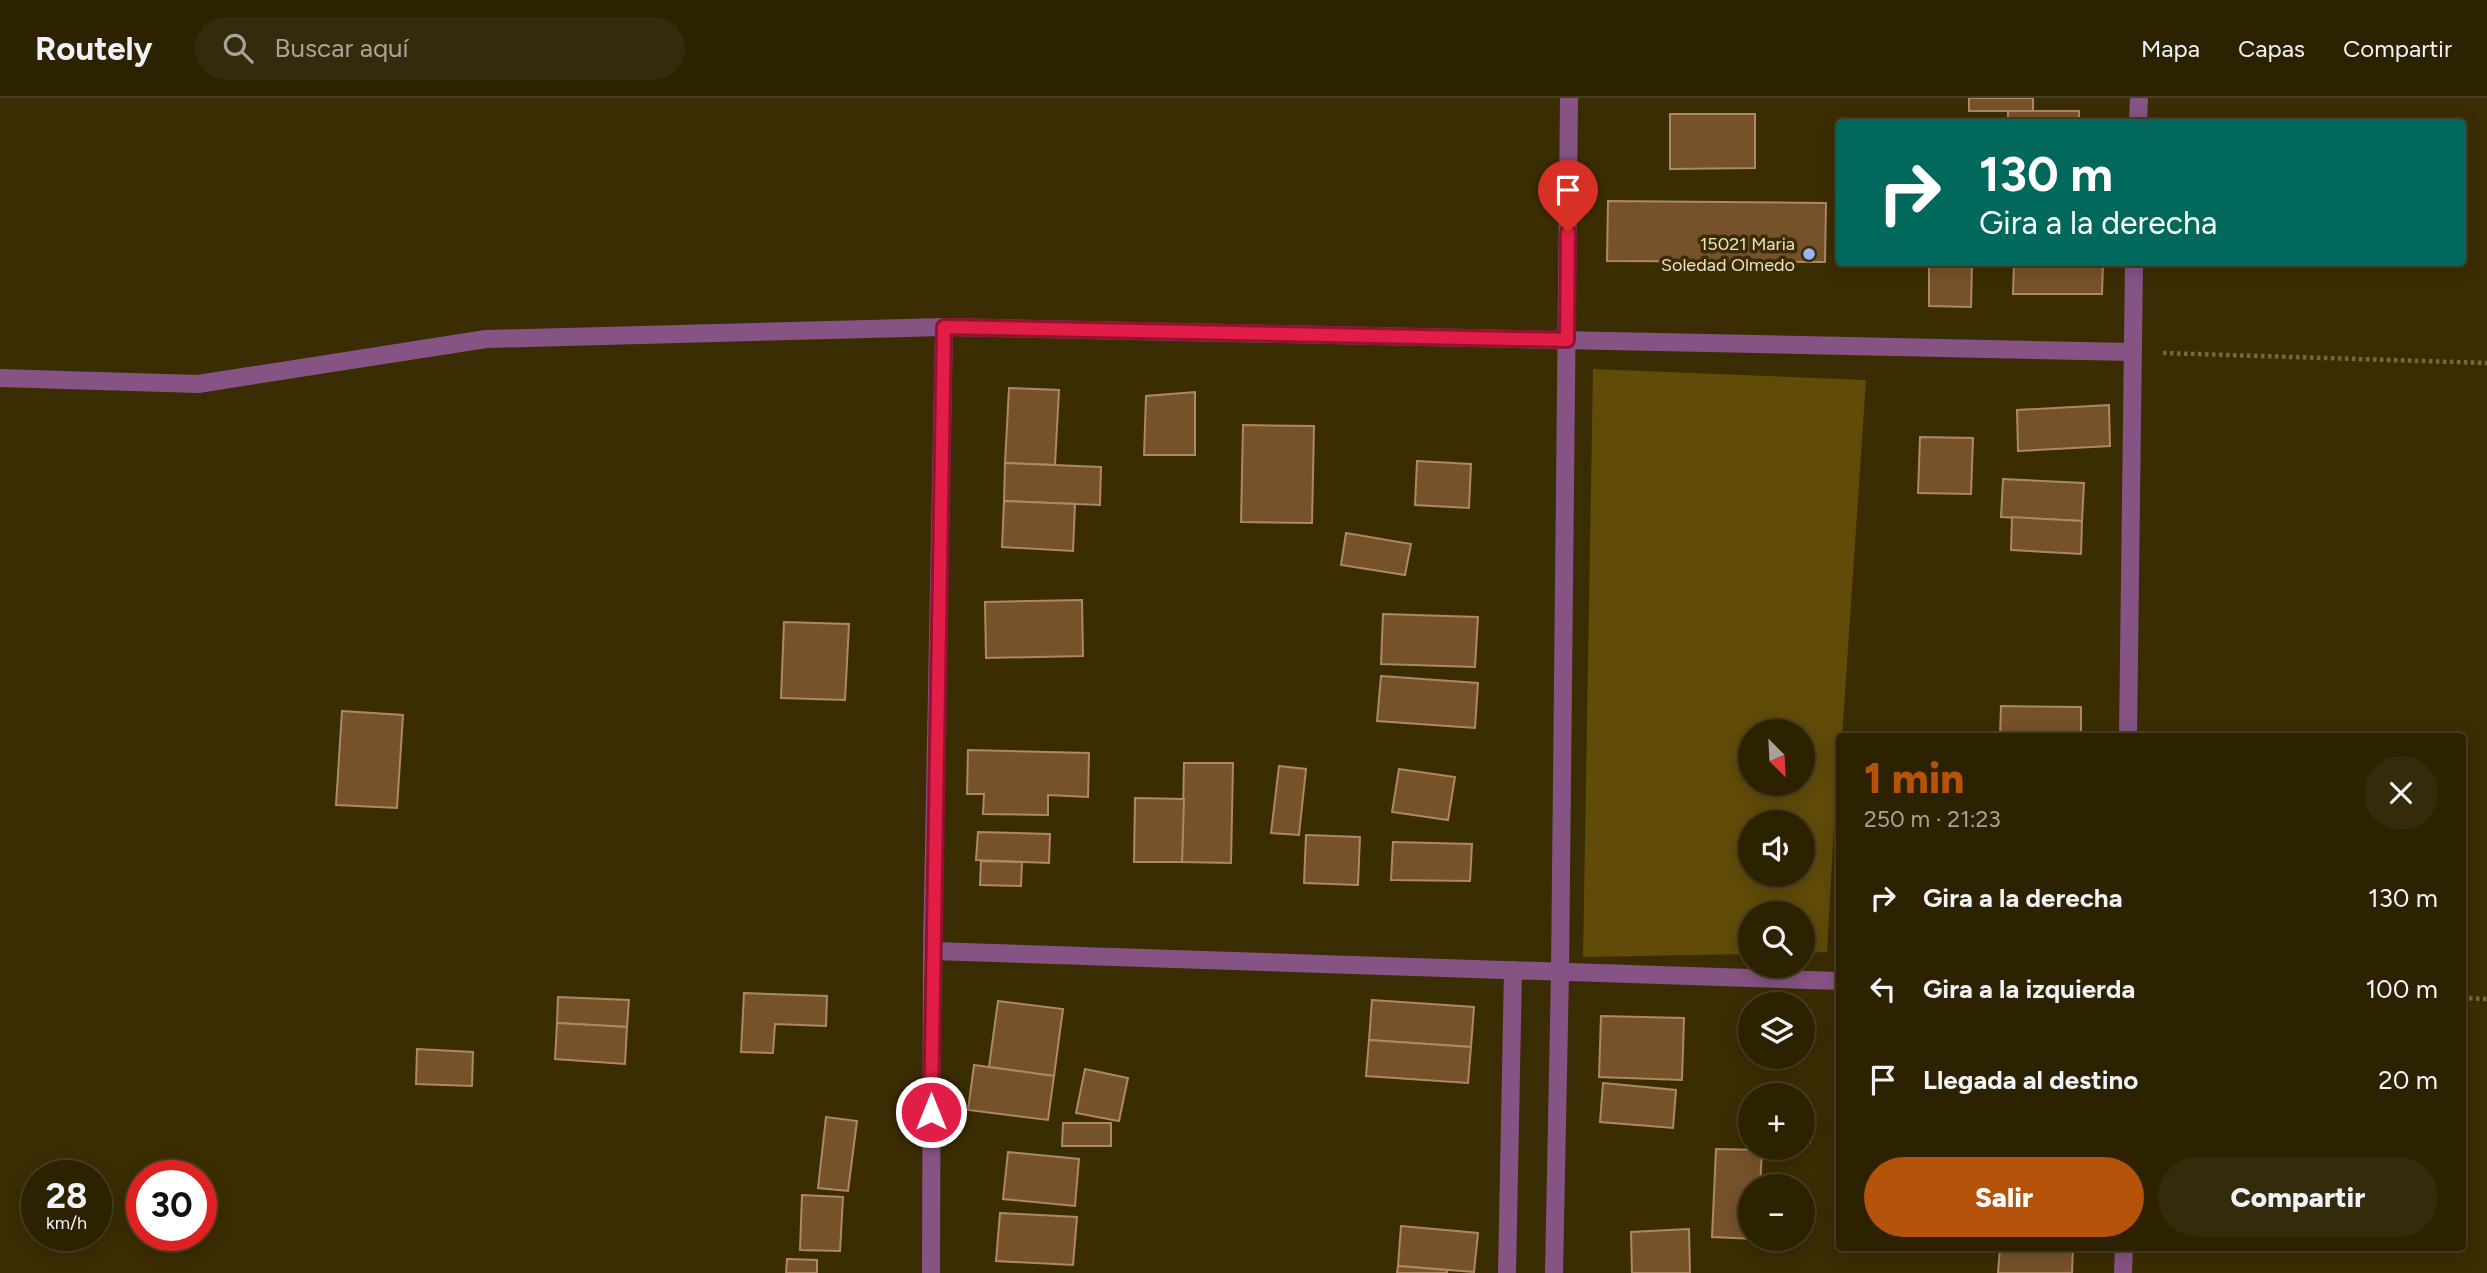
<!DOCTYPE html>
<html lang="es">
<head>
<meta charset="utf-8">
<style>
	:root { --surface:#2c2202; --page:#342a0c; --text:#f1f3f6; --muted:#a6a499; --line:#483f24; --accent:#b45309 }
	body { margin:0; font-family:Figtree,sans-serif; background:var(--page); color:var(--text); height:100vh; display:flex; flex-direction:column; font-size:26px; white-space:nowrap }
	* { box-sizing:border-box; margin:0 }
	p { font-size:23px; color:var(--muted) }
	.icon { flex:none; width:38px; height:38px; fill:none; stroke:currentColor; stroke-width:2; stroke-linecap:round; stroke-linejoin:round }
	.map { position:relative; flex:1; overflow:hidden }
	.sheet { position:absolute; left:1836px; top:635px; width:630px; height:518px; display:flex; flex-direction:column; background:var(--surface); border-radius:7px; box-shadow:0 4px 18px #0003,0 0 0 2px var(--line) }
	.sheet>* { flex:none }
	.banner { position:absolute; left:1836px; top:21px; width:630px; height:147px; border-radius:7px; box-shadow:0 4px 18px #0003,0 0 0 2px var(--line); background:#00695c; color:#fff; overflow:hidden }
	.needle { width:46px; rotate:156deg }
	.controls { position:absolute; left:1738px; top:621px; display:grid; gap:14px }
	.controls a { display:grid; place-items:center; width:77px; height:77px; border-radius:50%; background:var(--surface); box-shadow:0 4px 18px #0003,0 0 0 2px var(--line); font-size:35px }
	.speed { position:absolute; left:21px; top:1062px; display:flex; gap:14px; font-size:35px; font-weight:700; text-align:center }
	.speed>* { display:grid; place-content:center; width:91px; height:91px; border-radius:50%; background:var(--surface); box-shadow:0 4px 18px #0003,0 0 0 2px var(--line); line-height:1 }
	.speed small { font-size:18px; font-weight:400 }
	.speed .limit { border:10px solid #d22; background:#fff; color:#111 }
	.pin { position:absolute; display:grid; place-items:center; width:60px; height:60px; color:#fff; margin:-72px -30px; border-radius:50% 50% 50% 0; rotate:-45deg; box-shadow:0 0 7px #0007 }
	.pin .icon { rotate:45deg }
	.me { position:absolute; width:77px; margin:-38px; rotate:0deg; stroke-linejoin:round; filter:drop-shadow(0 0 5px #0008) }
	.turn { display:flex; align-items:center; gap:24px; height:147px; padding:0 28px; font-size:32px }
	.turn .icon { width:91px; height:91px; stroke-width:2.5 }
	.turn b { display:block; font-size:49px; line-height:60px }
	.round { display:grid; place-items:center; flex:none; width:74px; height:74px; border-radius:37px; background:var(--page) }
	.summary { display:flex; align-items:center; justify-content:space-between; height:119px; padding:0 28px }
	h1 { font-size:42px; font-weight:800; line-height:52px; color:var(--accent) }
	.action { display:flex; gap:14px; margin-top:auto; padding:14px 28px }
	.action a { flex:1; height:80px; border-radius:42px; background:var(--accent); color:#fff; font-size:28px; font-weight:800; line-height:80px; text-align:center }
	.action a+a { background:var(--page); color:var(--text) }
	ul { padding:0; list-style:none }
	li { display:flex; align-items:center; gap:21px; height:91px; padding:0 28px }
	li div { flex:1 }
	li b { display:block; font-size:26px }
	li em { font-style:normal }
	header { display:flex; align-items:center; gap:42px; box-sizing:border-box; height:98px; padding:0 35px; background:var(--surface); border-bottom:2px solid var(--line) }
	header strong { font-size:33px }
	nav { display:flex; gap:38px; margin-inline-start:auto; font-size:24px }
	.search { width:490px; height:63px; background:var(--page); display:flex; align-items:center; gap:18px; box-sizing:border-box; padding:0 24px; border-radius:38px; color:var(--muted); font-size:26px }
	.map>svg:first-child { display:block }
	.green { fill:#614b09; fill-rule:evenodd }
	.building { fill:#76522a; stroke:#af885f; stroke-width:2 }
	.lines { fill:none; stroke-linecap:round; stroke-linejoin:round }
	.path { stroke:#746742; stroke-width:4.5; stroke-dasharray:3.5 3.5; stroke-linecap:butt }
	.street { stroke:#865385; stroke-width:18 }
	.route-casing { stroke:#92132f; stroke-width:18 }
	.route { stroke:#e11d48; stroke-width:12 }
	.poi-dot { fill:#99b5fd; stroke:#3b2d03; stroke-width:2.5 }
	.labels { text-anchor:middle; stroke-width:7; stroke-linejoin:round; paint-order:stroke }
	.poi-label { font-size:18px; fill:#ede2c7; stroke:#3b2d03; text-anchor:end }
</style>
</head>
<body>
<header>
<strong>Routely</strong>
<div class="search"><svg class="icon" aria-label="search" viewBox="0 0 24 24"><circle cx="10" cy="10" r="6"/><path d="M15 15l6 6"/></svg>Buscar aquí</div>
<nav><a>Mapa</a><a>Capas</a><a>Compartir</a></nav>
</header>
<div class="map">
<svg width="2487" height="1175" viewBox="0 0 2487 1175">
	<rect width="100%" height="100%" fill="#3b2d03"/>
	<!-- green -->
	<path class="green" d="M1593 271 1866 282 1842 639H1839L1827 854 1803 855 1802 816H1750V856L1583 859ZM1750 634H1802V686H1750ZM1750 724H1802V777H1750Z"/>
	<!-- building -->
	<g class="building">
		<rect x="1969" y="0" width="64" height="13"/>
		<rect x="2008" y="13" width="71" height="11"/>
		<polygon points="1670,16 1755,16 1755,70 1670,71"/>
		<polygon points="1608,103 1826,105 1825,164 1607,163"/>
		<polygon points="1929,164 1972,164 1971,209 1929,208"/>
		<polygon points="2014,164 2103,164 2102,196 2013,196"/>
		<polygon points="1009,290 1059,292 1055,367 1005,365"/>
		<polygon points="1195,294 1195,357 1144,357 1146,298"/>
		<polygon points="2109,307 2110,348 2018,353 2017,312"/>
		<polygon points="1243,327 1314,328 1312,425 1241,424"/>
		<polygon points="1920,339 1973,340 1971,396 1918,395"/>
		<polygon points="1417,363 1471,366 1469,410 1415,407"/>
		<polygon points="1005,365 1101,369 1100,407 1004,403"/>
		<polygon points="2003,381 2084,385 2082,423 2001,419"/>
		<polygon points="1004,403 1075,406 1073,453 1002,449"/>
		<polygon points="2012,419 2082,423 2081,456 2011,452"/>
		<polygon points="1346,435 1411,446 1405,477 1341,467"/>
		<polygon points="1082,502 1083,558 986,560 985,504"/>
		<polygon points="1383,516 1478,519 1475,569 1381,566"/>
		<polygon points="784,524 849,526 845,602 781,600"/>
		<polygon points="1381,578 1478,585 1475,630 1377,623"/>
		<polygon points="2001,608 2081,609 2081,639 2000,639"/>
		<polygon points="342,613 403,617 397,710 336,707"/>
		<polygon points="968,652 1089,655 1088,699 1048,697 1048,717 983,716 984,696 967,696"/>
		<polygon points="1184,665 1233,665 1231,765 1182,764"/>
		<polygon points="1279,668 1306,671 1299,737 1271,735"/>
		<polygon points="1399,671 1455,679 1448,722 1392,714"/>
		<polygon points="1135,700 1184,701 1182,764 1134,764"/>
		<polygon points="978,734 1050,736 1049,765 976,762"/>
		<polygon points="1306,737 1360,739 1358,787 1304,785"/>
		<polygon points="1393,744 1472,746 1470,783 1391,782"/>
		<polygon points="981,763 1022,764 1021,788 980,787"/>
		<polygon points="744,895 827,898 826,928 775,926 773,955 741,954"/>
		<polygon points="558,899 629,902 627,929 557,925"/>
		<polygon points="1372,902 1474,909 1471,949 1369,942"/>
		<polygon points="998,903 1063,911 1054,978 989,969"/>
		<polygon points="1601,918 1684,920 1682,982 1599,979"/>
		<polygon points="557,925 627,929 625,966 555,961"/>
		<polygon points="1369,942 1471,949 1468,985 1366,978"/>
		<polygon points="417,951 473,954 472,988 416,986"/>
		<polygon points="974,967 1054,978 1048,1022 968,1012"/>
		<polygon points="1085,971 1128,980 1119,1023 1076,1015"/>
		<polygon points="1603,985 1676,992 1673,1030 1600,1024"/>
		<polygon points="1808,1001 1810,1045 1802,1045 1802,1002"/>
		<polygon points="826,1019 857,1023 848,1093 818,1090"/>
		<polygon points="1063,1025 1111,1025 1111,1048 1062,1048"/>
		<polygon points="1716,1051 1762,1052 1760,1088 1750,1088 1750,1141 1757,1141 1712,1139"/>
		<polygon points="1008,1054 1079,1061 1075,1108 1003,1101"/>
		<polygon points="802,1097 843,1099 840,1153 800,1152"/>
		<polygon points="1000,1115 1077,1119 1073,1167 996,1163"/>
		<polygon points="1401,1128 1478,1135 1474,1174 1398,1168"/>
		<polygon points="1689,1131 1690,1175 1632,1175 1631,1134"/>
		<polygon points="2000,1150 2073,1150 2072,1175 1998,1175"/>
		<polygon points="787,1161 817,1162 817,1175 786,1175"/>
		<polygon points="1398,1168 1447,1172 1447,1175 1397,1175"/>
	</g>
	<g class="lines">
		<!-- path -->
		<g class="path">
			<polyline points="2163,255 2487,265"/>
			<polyline points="2462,900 2487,901"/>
		</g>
		<!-- street -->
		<g class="street">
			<polyline points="2138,24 2139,0"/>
			<polyline points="0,280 198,286 486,241 944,229"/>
			<polyline points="2128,639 2134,164"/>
			<polyline points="932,853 1839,883"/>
			<polyline points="931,1175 932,853 944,229 2132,254"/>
			<polyline points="1507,1175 1513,872"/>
			<polyline points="1554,1175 1560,874 1569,0"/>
			<polyline points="2123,1175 2124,1150"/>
		</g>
	</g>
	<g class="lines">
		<!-- route casing -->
		<g class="route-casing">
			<polyline id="route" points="931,1014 944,229 1567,242 1568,134"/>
		</g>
		<!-- route -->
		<use href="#route" class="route"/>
	</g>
	<!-- markers -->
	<circle class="poi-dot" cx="1809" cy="156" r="7"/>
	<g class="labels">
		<!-- poi labels -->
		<g class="poi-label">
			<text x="1795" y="152">15021 Maria<tspan x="1795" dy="21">Soledad Olmedo</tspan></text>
		</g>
	</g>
</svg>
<div class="controls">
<a><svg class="needle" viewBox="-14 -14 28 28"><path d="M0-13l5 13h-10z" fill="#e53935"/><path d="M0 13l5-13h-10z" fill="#a6a499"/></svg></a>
<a><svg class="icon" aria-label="sound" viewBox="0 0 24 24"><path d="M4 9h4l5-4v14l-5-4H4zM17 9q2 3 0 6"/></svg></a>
<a><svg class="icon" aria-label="search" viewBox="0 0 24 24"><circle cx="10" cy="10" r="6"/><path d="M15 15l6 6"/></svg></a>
<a><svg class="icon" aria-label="layers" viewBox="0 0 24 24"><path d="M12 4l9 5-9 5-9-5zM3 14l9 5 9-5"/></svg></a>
<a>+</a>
<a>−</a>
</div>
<div class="speed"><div>28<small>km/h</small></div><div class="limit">30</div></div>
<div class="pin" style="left:1568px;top:134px;background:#d93025"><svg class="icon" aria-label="arrive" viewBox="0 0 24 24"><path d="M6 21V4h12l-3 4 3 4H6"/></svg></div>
<svg class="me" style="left:931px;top:1014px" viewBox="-20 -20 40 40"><circle r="17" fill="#e11d48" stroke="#fff" stroke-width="3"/><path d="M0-11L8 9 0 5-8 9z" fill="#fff"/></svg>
<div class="banner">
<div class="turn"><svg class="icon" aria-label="right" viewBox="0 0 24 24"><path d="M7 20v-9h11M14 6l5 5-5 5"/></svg><div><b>130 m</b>Gira a la derecha</div></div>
</div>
<section class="sheet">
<div class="summary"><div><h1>1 min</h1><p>250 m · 21:23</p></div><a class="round"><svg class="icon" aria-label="close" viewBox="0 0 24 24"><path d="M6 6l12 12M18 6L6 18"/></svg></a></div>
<ul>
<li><svg class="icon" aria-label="right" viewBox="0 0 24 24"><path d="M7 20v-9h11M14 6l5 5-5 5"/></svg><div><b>Gira a la derecha</b></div><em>130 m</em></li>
<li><svg class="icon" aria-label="left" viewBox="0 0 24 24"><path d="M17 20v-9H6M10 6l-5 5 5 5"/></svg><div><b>Gira a la izquierda</b></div><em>100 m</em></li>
<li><svg class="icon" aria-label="arrive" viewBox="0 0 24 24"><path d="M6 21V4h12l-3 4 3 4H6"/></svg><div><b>Llegada al destino</b></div><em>20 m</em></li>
</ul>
<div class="action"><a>Salir</a><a>Compartir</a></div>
</section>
</div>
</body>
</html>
